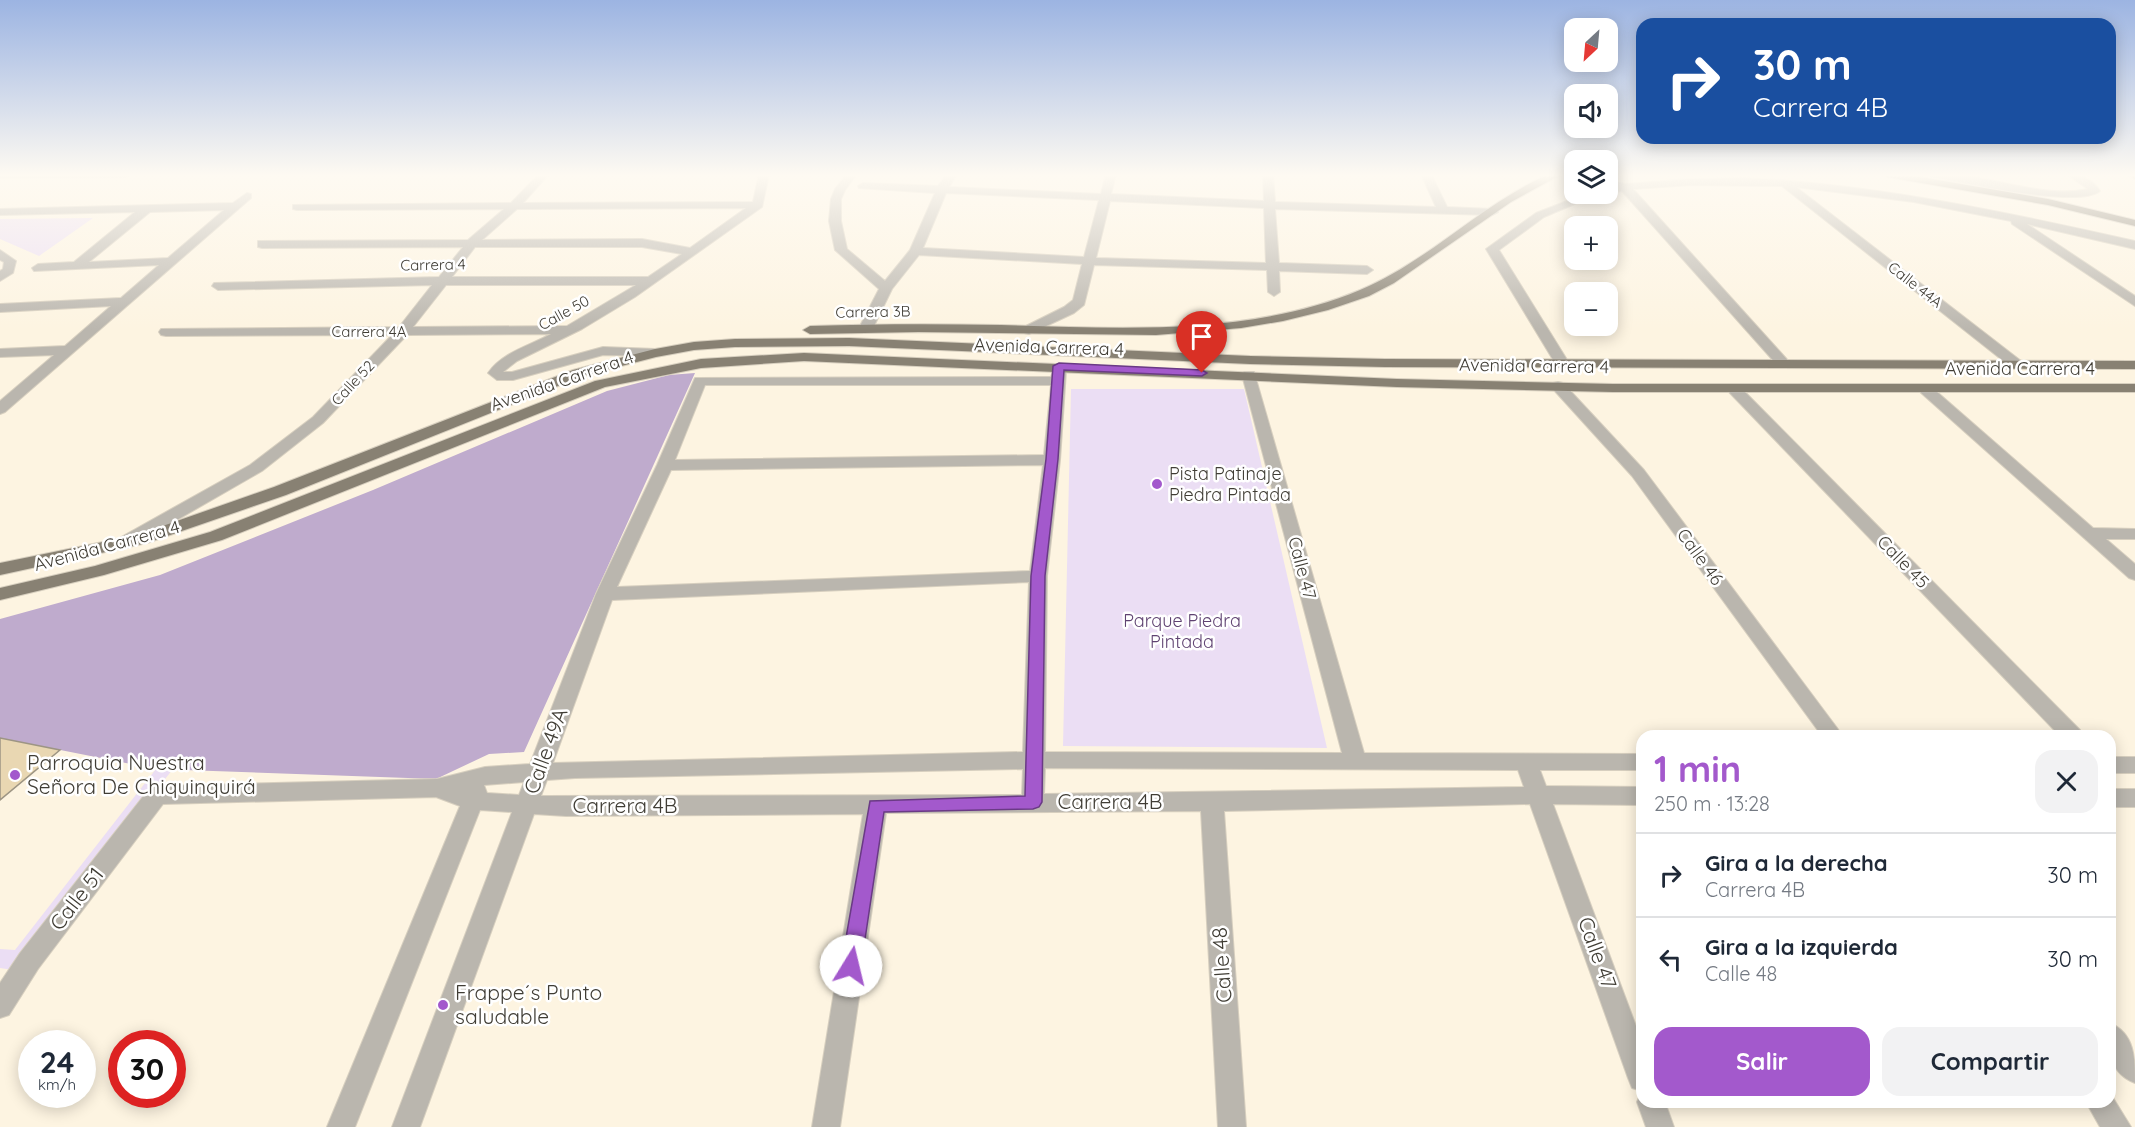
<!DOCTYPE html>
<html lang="es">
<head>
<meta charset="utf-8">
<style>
	:root { --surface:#fff; --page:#f2f2f3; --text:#1f2937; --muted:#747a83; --line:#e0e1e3; --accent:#a359cc }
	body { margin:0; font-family:Quicksand,sans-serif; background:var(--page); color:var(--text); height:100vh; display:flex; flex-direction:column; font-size:22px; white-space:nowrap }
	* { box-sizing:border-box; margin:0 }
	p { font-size:20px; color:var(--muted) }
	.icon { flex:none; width:33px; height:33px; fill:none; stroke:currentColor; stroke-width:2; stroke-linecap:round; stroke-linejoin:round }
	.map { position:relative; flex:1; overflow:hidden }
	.details { position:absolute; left:1636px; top:730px; width:480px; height:378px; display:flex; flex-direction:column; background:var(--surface); border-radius:18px; box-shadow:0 3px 15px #0003 }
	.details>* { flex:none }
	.top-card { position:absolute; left:1636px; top:18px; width:480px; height:126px; border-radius:18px; box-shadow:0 3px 15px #0003; background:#1a4fa0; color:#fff; overflow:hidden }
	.needle { width:39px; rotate:206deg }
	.tools { position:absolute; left:1564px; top:18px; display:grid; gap:12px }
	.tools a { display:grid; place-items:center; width:54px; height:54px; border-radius:12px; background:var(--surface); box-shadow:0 3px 15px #0003; font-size:30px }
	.speed { position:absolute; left:18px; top:1030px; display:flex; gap:12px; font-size:30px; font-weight:700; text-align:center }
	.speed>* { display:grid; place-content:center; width:78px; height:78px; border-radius:50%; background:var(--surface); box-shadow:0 3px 15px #0003; line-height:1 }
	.speed small { font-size:15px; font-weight:400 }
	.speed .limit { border:9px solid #d22; background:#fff; color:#111 }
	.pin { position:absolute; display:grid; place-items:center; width:51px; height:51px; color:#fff; margin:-62px -26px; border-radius:50% 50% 50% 0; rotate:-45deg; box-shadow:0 0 6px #0007 }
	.pin .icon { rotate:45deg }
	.me { position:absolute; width:66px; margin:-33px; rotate:9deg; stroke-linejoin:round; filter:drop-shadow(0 0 4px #0008) }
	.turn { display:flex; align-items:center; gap:21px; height:126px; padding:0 18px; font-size:27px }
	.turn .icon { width:78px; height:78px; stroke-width:2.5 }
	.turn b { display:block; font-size:42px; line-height:51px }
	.round { display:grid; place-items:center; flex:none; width:63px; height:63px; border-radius:18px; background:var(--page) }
	.head { display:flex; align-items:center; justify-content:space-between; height:102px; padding:0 18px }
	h1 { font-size:36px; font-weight:700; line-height:45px; color:var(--accent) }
	.primary-button { display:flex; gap:12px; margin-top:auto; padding:12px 18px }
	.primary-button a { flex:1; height:69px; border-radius:18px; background:var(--accent); color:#fff; font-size:24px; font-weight:700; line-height:69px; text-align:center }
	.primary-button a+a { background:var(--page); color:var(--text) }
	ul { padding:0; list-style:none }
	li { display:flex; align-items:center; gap:18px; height:84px; padding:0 18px; border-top:2px solid var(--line) }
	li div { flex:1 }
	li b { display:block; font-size:22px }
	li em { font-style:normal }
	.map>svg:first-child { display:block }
	.green { fill:#ebdef4 }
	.forest { fill:#bfabcd }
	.building { fill:#e9d7b2; stroke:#9d9584; stroke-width:1.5 }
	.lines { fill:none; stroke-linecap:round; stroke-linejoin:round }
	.minor-casing { stroke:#d7cfbf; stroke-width:2 }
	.major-casing { stroke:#d7cfbf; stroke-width:2 }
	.minor { fill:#bab6ae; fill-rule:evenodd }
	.major { fill:#888173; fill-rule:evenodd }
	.route { fill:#a359cc; stroke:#6a3a85; stroke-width:1.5 }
	.poi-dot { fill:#a359cc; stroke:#fff; stroke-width:2 }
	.labels { text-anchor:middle; stroke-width:5; stroke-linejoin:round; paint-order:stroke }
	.far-street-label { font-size:15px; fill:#403d35; stroke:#fff }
	.street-label { font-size:18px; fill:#403d35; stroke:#fff }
	.poi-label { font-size:18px; fill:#403d35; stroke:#fff; text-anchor:start }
	.park-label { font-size:18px; fill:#5f4271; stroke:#fff }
	.near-street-label { font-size:21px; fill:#403d35; stroke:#fff }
	.near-poi-label { font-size:21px; fill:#403d35; stroke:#fff; text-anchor:start }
</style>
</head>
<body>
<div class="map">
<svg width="2135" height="1127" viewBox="0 0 2135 1127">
	<rect width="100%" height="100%" fill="#fdf4e1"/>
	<!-- green -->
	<g class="green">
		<polygon points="93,218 39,256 0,239 0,219"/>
		<polygon points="1071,389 1244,389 1327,748 1063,746"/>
		<polygon points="156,769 173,769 13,970 0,968 0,949 15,950"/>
	</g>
	<!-- forest -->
	<polygon class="forest" points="695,373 524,752 489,754 436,779 156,769 0,738 0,619 160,575 373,490 607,391 669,375"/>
	<!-- building -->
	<polygon class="building" points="0,738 60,750 0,800"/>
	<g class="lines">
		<!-- minor casing -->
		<g class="minor-casing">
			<g id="minor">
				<polygon points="0,174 132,174 127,177 0,178"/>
				<path d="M539 174H549L523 203 753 202 759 174H769L762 207 635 297 582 329 517 361 503 372H512L603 347 655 349 662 353 660 356 603 355 513 380H497L488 373C503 352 529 346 551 334L407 335 323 423 262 471 128 548H116L113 544 116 540 250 465 313 417 392 335 166 336 161 335 159 332 161 329 399 327 432 285 218 290 212 286 214 283 439 277 463 247 262 248 258 247V241L468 240 504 209 297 210 293 209V205L511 203ZM746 208 690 248 642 239 482 240 517 209ZM475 247H642L682 254 648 277H452ZM446 285H636L567 326 413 327Z"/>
				<path d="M847 174H857L845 190 841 199V221L847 249 885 281 910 250 935 193 859 188 858 186 863 183 938 186 947 174H957L949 187 1101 194 1106 174H1116L1111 194 1264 201 1263 174H1273L1275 202 1436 207 1421 174H1431L1447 207 1492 209 1498 212 1492 215 1275 209 1279 263 1367 266 1373 270 1367 274 1279 271 1280 292 1274 296 1268 292 1267 270 1094 265 1084 305 1074 313 1029 334 1024 333 1022 330 1024 327 1064 307 1073 300 1082 264 919 255 892 289 873 328 866 332 859 328 879 289 835 250 829 221 831 199 835 189ZM946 193 1099 200 1084 257 923 248ZM1110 201 1264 208 1266 263 1096 258Z"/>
				<path d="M1927 174C1979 169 2037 200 2088 189L2066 174C2080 173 2092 179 2100 191 2079 209 1963 182 1932 177Z"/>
				<path d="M1746 178C1878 185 2006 212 2135 241V249L2027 224 2135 296V306L2012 224 2011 221 1914 202 1796 187 2021 361 2023 364 2016 368 2011 367 1782 186 1690 185 1633 189 1791 364 1784 368 1779 367 1622 191 1608 193V187L1614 186V182L1626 184 1690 179Z"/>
				<path d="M247 193 251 194V198L5 412 0 414V401L54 355 0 357V349L65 346 111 306 0 312V304L121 298 159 265 34 271 32 268 38 264 74 262 135 212 0 215V209L233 203ZM224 210 168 258 89 262 150 212Z"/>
				<polygon points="1585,194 1598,194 1544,217 1499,250 1569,363 1562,367 1555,363 1486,249 1536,213"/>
				<polygon points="0,250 16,261 13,273 0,281 0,271 3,269 4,262 0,260"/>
				<path d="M1059 367 1066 371 1060 460 1047 576 1045 752 1342 753 1242 375 1244 372H1254L1364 753 1642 754V770H1540L1546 786 1642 787V805L1553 804 1642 1042V1091L1632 1088 1628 1078 1530 804 1224 811 1246 1127H1218L1201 811 886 813 840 1127H812L863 814 566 816 534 814 420 1127H392L512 812 480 810 355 1127H327L460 806 436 797 163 804 38 969 9 1015 0 1018V983L20 953 149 789 157 786 437 779 485 767 530 764 596 594 657 465 695 378 1051 377 1054 368ZM705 385H1051L1044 455 675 460ZM1043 465 1030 571 617 587 671 470ZM1029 582 1023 752 553 763 612 600ZM1045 768 1518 770 1524 787 1044 794ZM1023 769 1022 795 541 796 547 780 575 778ZM524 782 519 795 487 793 484 785Z"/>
				<polygon points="1558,382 1563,383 1644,470 1843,736 1822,736 1632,476 1553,389 1551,386 1553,383"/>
				<polygon points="1733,384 1738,385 2080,730 2082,736 2060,736 1728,391 1726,388 1728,385"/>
				<polygon points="1924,384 1929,385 2093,528 2135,529 2135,539 2106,539 2135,564 2135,580 2129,578 1919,391 1917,388 1919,385"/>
				<rect x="2110" y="757" width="25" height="16"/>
				<rect x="2110" y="789" width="25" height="18"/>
				<path d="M2110 1023C2135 1034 2135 1058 2135 1083 2107 1072 2110 1049 2110 1023Z"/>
				<polygon points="1642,1091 1642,1102 1665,1102 1674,1127 1646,1127 1637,1102"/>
				<polygon points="2110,1093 2131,1127 2100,1127 2086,1102 2110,1102"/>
			</g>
		</g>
		<!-- major casing -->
		<g class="major-casing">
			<g id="major">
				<path d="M1549 174H1562L1511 202 1394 283 1369 296 1328 310 1283 321 1241 328 1156 335 919 332 810 334 803 330 810 326C874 324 937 324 1001 325 1119 328 1248 337 1360 290 1429 261 1481 204 1549 174Z"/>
				<polygon points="1882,174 1903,174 2048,199 2135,220 2135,226 2048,205 1887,177"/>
				<polygon points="2125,174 2135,174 2135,179"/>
				<polygon points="849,338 1250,356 1385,359 2135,361 2135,369 1385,367 1250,364 849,346 735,347 694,350 656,357 583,376 286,495 147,543 0,575 0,563 137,535 274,487 573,370 655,349 694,342 735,339"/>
				<polygon points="804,353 1397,379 1613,384 2135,384 2135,392 1613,392 1397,387 804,361 701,368 605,387 222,540 104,575 0,600 0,588 95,566 210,532 595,381 701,359"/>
			</g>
		</g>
		<!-- minor -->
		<use href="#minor" class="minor"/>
		<!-- major -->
		<use href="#major" class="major"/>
	</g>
	<!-- sky -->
	<linearGradient id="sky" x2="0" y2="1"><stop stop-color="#9cb4e2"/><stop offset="0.53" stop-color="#fefaf2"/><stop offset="1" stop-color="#fefaf2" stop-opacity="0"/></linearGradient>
	<rect width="2135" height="331" fill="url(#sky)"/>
	<!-- route -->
	<polygon class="route" points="1059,363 1202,370 1207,373 1202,376 1064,370 1058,459 1045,576 1042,802 1039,807 1033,809 884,812 861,966 858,973 851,975 844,973 841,966 870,801 1025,796 1031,576 1046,459 1053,366"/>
	<!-- markers -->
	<g class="poi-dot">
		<circle cx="1157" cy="484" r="6"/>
		<circle cx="15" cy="775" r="6"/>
		<circle cx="443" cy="1005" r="6"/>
	</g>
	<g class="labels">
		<!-- far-street labels -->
		<g class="far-street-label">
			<text transform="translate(433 265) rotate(-1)" y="5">Carrera 4</text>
			<text transform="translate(1915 285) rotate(38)" y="5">Calle 44A</text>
			<text transform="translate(873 312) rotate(-1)" y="5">Carrera 3B</text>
			<text transform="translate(564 313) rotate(-29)" y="5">Calle 50</text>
			<text x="369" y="337">Carrera 4A</text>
			<text transform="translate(353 383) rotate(-47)" y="5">Calle 52</text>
		</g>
		<!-- street labels -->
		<g class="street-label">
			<text transform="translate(1049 347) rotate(2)" y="6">Avenida Carrera 4</text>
			<text transform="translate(1534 366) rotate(1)" y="6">Avenida Carrera 4</text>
			<text x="2020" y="375">Avenida Carrera 4</text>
			<text transform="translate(562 381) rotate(-19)" y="6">Avenida Carrera 4</text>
			<text transform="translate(107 546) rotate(-15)" y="6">Avenida Carrera 4</text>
			<text transform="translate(1700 557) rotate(54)" y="6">Calle 46</text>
			<text transform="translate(1903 562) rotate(46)" y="6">Calle 45</text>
			<text transform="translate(1302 568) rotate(75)" y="6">Calle 47</text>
		</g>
		<!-- poi labels -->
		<g class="poi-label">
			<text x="1169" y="480">Pista Patinaje<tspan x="1169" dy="21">Piedra Pintada</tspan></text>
		</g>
		<!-- park labels -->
		<g class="park-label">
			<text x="1182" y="627">Parque Piedra<tspan x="1182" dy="21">Pintada</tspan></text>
		</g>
		<!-- near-street labels -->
		<g class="near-street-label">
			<text transform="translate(546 751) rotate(-70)" y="7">Calle 49A</text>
			<text x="1110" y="809">Carrera 4B</text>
			<text x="625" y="813">Carrera 4B</text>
			<text transform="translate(77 899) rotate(-52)" y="7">Calle 51</text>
			<text transform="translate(1597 953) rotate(70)" y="7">Calle 47</text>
			<text transform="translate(1222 965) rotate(-94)" y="7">Calle 48</text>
		</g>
		<!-- near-poi labels -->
		<g class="near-poi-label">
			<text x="27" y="770">Parroquia Nuestra<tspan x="27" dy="24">Señora De Chiquinquirá</tspan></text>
			<text x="455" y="1000">Frappe´s Punto<tspan x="455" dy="24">saludable</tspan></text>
		</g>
	</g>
</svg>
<div class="tools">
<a><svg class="needle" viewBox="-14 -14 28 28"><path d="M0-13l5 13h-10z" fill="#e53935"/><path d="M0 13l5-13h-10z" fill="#747a83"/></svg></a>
<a><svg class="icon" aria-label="sound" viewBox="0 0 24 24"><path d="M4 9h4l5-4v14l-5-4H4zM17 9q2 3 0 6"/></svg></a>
<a><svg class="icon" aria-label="layers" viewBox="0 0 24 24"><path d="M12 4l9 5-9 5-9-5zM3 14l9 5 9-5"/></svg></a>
<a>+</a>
<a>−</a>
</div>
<div class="speed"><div>24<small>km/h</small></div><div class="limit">30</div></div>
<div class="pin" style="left:1202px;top:373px;background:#d93025"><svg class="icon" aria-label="arrive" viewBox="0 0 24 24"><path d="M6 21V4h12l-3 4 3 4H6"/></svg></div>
<svg class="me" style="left:851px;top:966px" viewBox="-20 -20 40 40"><circle r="19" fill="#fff"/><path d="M0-13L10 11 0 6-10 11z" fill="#a359cc"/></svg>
<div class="top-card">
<div class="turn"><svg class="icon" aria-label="right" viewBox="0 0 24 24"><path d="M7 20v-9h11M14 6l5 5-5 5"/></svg><div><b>30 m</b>Carrera 4B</div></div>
</div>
<section class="details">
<div class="head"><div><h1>1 min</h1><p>250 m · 13:28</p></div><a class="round"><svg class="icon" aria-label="close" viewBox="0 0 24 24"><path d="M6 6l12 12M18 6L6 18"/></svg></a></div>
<ul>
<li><svg class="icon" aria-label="right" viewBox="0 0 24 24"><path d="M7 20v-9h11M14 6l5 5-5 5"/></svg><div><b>Gira a la derecha</b><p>Carrera 4B</p></div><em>30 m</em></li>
<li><svg class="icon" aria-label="left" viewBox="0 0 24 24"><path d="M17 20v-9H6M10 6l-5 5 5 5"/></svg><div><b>Gira a la izquierda</b><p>Calle 48</p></div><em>30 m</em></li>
</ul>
<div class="primary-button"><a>Salir</a><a>Compartir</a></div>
</section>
</div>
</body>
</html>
